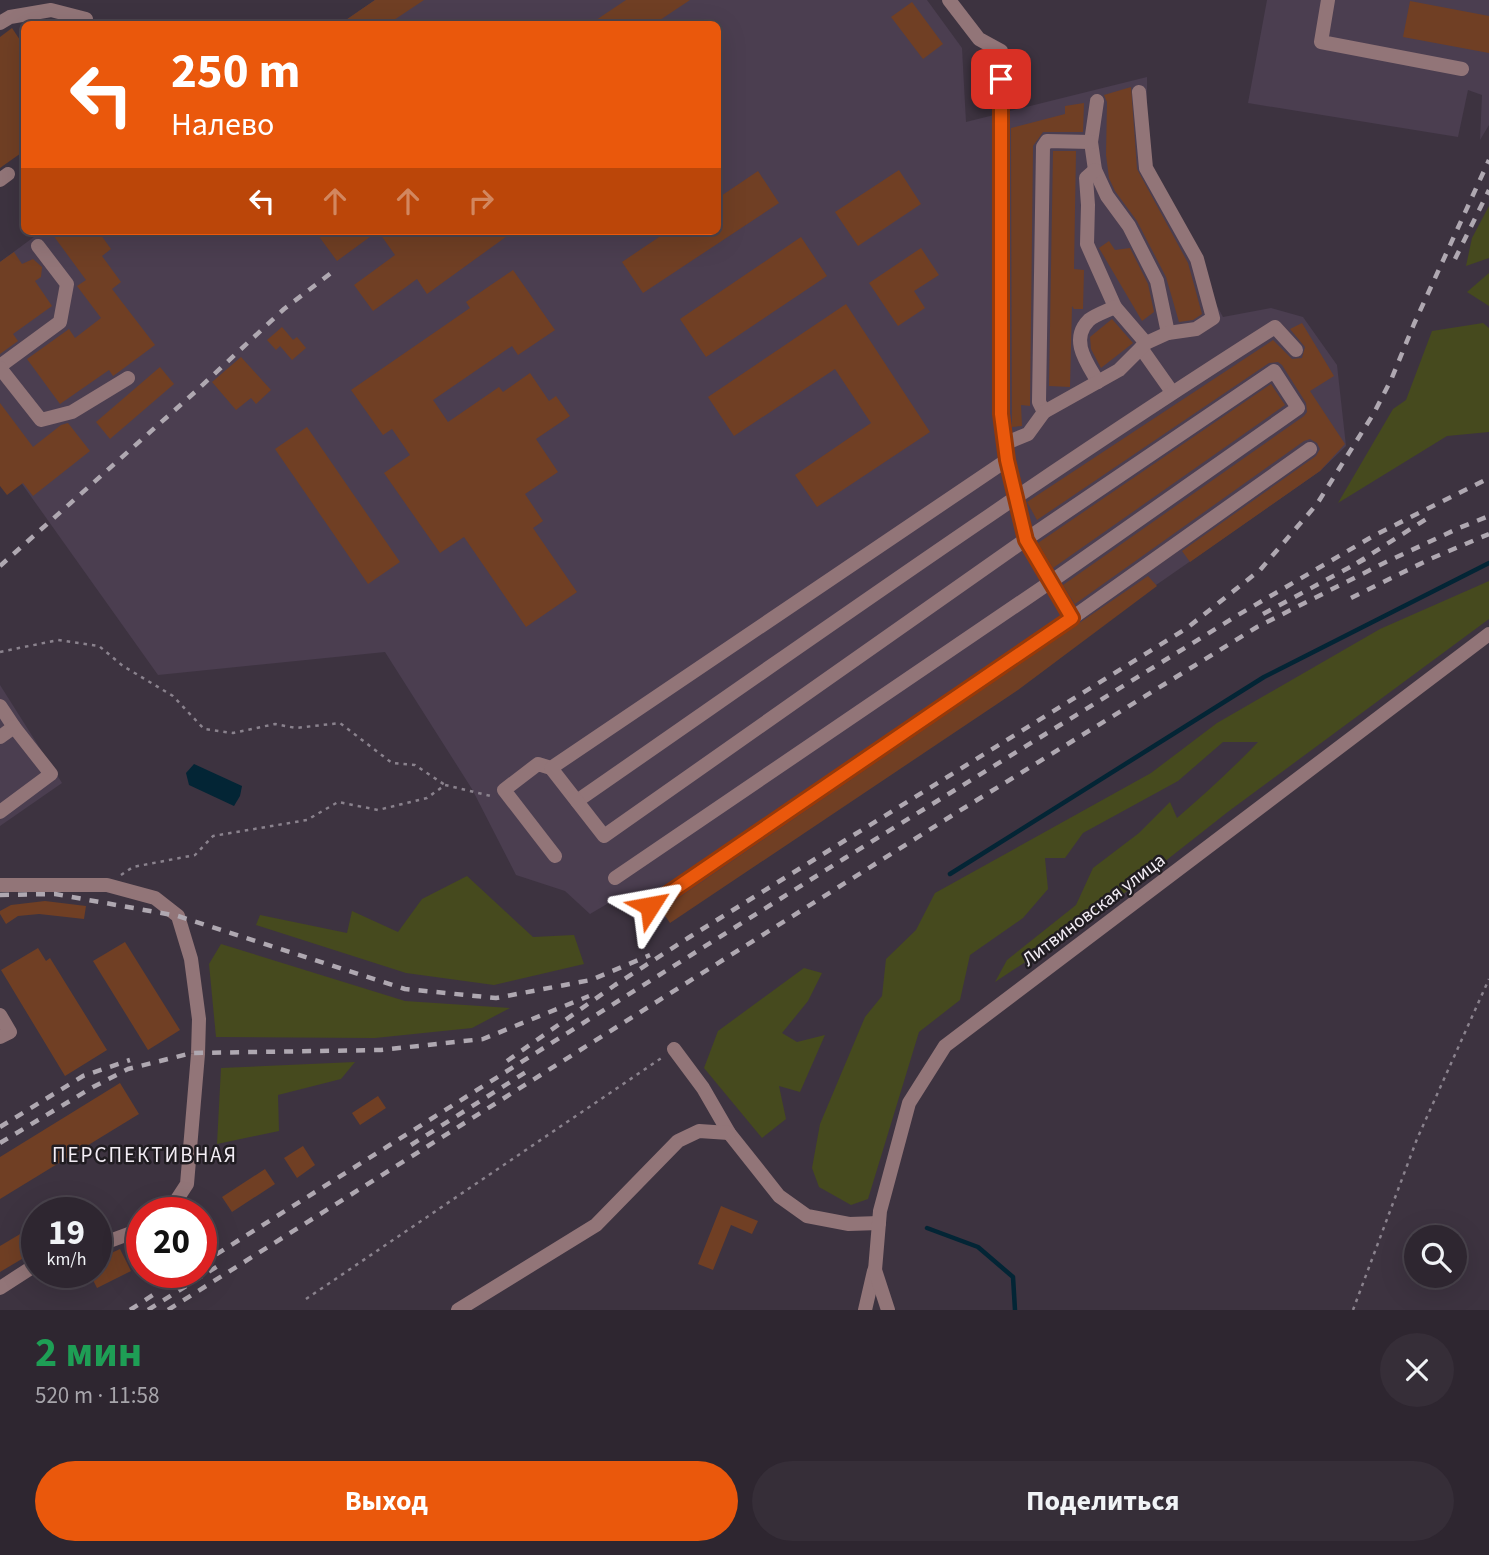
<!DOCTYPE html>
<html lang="ru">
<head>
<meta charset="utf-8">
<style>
	:root { --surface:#2e2630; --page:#362e38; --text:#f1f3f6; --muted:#a7a5ab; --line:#49434c; --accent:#ea580c }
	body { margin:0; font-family:"Source Sans 3",sans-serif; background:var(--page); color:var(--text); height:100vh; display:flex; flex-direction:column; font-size:26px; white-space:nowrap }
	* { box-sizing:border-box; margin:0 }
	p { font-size:23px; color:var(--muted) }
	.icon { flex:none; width:38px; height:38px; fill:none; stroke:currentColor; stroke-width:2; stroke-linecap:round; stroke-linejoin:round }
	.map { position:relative; height:1310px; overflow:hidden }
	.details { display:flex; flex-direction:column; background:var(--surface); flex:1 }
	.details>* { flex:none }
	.top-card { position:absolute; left:21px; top:21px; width:700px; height:214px; border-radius:10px; box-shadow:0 7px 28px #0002,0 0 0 2px var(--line); background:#ea580c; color:#fff; overflow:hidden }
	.buttons { position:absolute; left:1404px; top:1225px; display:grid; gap:14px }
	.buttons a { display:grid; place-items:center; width:63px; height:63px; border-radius:50%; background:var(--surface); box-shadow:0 7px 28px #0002,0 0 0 2px var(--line); font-size:35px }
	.speed { position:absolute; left:21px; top:1197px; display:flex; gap:14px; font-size:35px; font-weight:700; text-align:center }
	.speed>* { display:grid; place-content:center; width:91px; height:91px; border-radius:50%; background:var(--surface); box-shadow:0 7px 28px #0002,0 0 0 2px var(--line); line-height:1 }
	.speed small { font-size:18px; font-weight:400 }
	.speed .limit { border:10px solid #d22; background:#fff; color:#111 }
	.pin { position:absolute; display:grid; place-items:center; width:60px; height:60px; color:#fff; margin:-30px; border-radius:14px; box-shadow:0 4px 10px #0006 }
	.me { position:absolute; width:77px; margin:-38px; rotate:56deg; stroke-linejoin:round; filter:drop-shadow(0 0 5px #0008) }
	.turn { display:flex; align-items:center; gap:24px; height:147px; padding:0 35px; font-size:32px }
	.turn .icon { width:91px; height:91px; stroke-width:2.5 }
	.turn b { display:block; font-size:49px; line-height:60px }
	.lanes { display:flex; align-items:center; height:66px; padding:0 35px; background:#0003; justify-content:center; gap:35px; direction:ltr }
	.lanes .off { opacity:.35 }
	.round { display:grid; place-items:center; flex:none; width:74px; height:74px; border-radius:37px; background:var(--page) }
	.summary { display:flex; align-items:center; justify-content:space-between; height:119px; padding:0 35px }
	h1 { font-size:42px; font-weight:700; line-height:52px; color:#1e9e55 }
	.action { display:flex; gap:14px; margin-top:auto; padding:14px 35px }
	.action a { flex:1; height:80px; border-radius:42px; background:var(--accent); color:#fff; font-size:28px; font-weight:700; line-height:80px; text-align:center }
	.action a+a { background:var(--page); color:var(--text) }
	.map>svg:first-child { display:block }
	.built { fill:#4b3e50 }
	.green { fill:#464a1e }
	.water { fill:#032535 }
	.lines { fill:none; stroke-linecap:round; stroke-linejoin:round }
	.stream { stroke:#032535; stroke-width:4.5 }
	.building { fill:#703f24 }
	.path { stroke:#8a828d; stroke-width:2.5; stroke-dasharray:3.5 5; stroke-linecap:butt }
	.minor { stroke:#927578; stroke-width:14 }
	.rail { stroke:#afa8b1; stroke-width:4.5; stroke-dasharray:9 9; stroke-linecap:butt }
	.route-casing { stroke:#983908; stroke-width:18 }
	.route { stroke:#ea580c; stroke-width:12 }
	.labels { text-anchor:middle; stroke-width:5; stroke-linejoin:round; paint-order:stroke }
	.street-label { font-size:19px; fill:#f3edf5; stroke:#211d22 }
	.neighbourhood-label { font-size:21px; letter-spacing:2px; fill:#f3edf5; stroke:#211d22 }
</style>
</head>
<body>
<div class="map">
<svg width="1489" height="1310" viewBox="0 0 1489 1310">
	<rect width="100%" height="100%" fill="#3d3340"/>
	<!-- built -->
	<g class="built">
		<polygon points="375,0 927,0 962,48 966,122 1147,77 1147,176 1223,317 1271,308 1303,317 1337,365 1346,446 1320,471 1014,684 647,930 612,901 590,914 565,891 516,875 472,789 385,652 158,675 0,453 0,262 42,231 718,231 718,24 340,24"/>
		<polygon points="1267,0 1489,0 1489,125 1480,140 1482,95 1468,90 1458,137 1248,103"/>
		<polygon points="0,685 62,783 0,826"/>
	</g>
	<!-- green -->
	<g class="green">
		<polygon points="1489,206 1489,258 1466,266 1472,238"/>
		<polygon points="1489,273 1489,306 1467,292"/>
		<polygon points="1483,323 1489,328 1489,432 1447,436 1338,503 1393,409 1406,400 1432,331"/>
		<path d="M1489 581V619L1229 811 1098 914 995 982 1007 960 1076 905 1093 868 1139 833 1170 802 1177 818C1206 793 1232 769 1258 742H1223L1178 781 1083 833 1065 858H1045L1048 889 1023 918 970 955 960 1000 919 1032 868 1199 851 1205 819 1187 812 1168 820 1124 865 1017 882 996 886 959 916 930 935 893 1151 773 1217 723 1380 629Z"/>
		<polygon points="467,876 533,937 574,935 584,964 494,985 406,973 256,925 260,915 347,933 352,911 398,932 422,899"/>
		<polygon points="221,944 405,1001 510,1008 472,1028 375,1038 216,1037 209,964"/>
		<polygon points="804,968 822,973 808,1001 782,1033 797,1042 825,1035 800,1092 779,1086 786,1119 762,1138 704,1068 718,1031"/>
		<polygon points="355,1062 341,1079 278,1095 279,1131 217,1144 221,1068"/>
	</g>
	<!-- water -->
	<polygon class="water" points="194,764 242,786 240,796 234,806 189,785 186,773"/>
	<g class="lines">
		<!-- stream -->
		<g class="stream">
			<polyline points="950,874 1264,677 1489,563"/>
			<polyline points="927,1228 978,1247 1013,1277 1015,1310"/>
		</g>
	</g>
	<!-- building -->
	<g class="building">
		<polygon points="375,0 424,0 388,24 340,24"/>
		<polygon points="626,0 690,0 654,24 590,24"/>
		<polygon points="1410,1 1489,16 1489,53 1403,37"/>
		<polygon points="912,2 943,44 923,59 891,17"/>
		<polygon points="12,28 24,46 24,151 0,168 0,37"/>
		<polygon points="1131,87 1137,169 1188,263 1202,314 1193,320 1179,322 1166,277 1137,221 1115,191 1109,178 1106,155 1107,102 1104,95"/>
		<polygon points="1084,103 1083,132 1043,132 1033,146 1030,406 1021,405 1022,426 1012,427 1011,128 1065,114 1065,106"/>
		<polygon points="1053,151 1076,151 1074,269 1084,270 1083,309 1074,309 1072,306 1070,387 1049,386"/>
		<polygon points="899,170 921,204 858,246 835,212"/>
		<polygon points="758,171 779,203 643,293 622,262 668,231 718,231 718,198"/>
		<polygon points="50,231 98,231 111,249 102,256 121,282 112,289 155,345 120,371 113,376 109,370 60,404 27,359 69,329 75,338 101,318 77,286 86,280"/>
		<polygon points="315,231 514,231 427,294 417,279 373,311 354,285 395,255 378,231 337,261"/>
		<polygon points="801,237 827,276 706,357 680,319"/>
		<polygon points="1109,241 1115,250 1130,248 1148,284 1154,312 1142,321 1099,248"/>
		<polygon points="921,248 939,275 914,291 925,308 898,326 869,283"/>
		<polygon points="14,252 22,264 33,259 42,267 41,277 35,281 52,306 13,334 18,341 0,354 0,262"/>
		<polygon points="513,270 555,330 518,355 512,346 433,400 448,422 499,387 503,392 530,373 549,401 556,396 570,416 536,439 558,472 525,494 543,521 533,528 577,592 526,627 464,537 440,553 384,473 410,455 392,429 383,435 351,390 470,308 466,302"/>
		<polygon points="846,304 930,432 817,507 795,475 871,423 835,369 734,436 708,397"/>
		<polygon points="1112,319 1133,343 1101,368 1091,349 1090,337"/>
		<polygon points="1302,323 1334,376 1310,391 1345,444 1320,471 1190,562 1182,551 1316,456 1320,449 1317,443 1310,439 1304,441 1075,604 1063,585 1304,416 1307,412 1306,403 1282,365 1278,362 1269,363 1037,520 1027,502 1273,340 1292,359 1302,358 1305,347 1290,329"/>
		<polygon points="282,327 293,340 297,337 306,348 292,360 280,346 276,350 267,340"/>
		<polygon points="241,357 271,390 256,404 251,398 236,410 212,382"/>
		<polygon points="160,367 174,384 110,439 96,422"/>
		<polygon points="1271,384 1285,405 1053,568 1038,543"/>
		<polygon points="0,403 33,447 61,425 68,423 90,451 33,496 23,483 7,495 0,486"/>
		<polygon points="307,427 400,562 368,584 275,449"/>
		<polygon points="1148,576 1157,586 1018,690 670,923 661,910"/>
		<polygon points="45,901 86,906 84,919 39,914 18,916 6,924 0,914 0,911 11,905"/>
		<polygon points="125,942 180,1030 148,1050 93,961"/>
		<polygon points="38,948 46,961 50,958 107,1050 65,1076 1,970"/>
		<polygon points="120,1083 139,1114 0,1199 0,1157"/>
		<polygon points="378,1096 386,1108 360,1125 352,1113"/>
		<polygon points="303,1146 315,1165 297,1178 284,1158"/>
		<polygon points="265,1169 275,1184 232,1212 222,1197"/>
		<polygon points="721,1206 758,1221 752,1234 731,1225 713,1270 698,1264"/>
		<polygon points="37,1224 37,1250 0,1272 0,1246"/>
		<polygon points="120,1249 131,1271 97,1288 89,1272 96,1272 96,1260"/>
	</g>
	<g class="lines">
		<!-- path -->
		<g class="path">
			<polyline points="0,652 58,640 99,646 123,666 173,696 204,729 233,733 275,724 296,728 340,723 392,763 415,765 445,785"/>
			<polyline points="121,875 133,867 195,855 213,836 307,820 338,802 378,810 427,798 445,785 491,796"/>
			<polyline points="306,1299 663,1057"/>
			<polyline points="1353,1310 1417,1139 1489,979"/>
		</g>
		<!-- minor -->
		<g class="minor">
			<polyline points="949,0 979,39 1001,51 1001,414 1007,460 1025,540 1072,618"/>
			<polyline points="1328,0 1321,42 1462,69"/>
			<polyline points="0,23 10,17 51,10 86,19"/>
			<polyline points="1097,101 1091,142 1095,170 1107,196 1129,226 1157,281 1168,333"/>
			<polyline points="1095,170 1086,178 1088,205 1087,244 1115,307 1146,343"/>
			<polyline points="0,180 8,174"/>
			<polyline points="1141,348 1172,392"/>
			<polyline points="0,366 60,322 67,284 38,246"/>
			<polyline points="0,368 41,420 72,412 128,378"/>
			<path d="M1098 382C1087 363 1069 340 1089 320 1095 315 1107 311 1115 307"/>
			<polyline points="1044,412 1039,402 1043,147 1047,141 1091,142"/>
			<polyline points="1006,443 1028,434 1044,412 1119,370 1146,343 1168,333 1196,329 1213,318 1197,259 1146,168 1139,92"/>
			<polyline points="0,706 14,727"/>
			<polyline points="0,737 14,727 51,774 0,812"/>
			<polyline points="551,768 538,764 504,790 555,856"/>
			<path d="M577 801C808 641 1037 478 1275 327L1296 350"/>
			<polyline points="615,878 1049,583 1298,408 1274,371 1025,540 604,836 551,768 1007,460"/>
			<polyline points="0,885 107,885 155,898 178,916 191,959 199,1019 198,1054 187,1184 172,1207 163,1213"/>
			<polyline points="650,906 1072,618 1310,449"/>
			<polyline points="0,1015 10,1032 0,1037"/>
			<polyline points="674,1049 703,1088 729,1133 779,1196 807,1216 849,1224 879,1223"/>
			<polyline points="96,1246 142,1229"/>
			<polyline points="0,1288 37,1264"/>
			<polyline points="458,1310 596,1225 678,1141 699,1131 729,1133"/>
			<polyline points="865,1310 874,1271"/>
			<polyline points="888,1310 875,1270 880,1211 909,1103 945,1046 1489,634"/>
		</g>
		<!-- rail -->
		<g class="rail">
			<polyline points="1455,259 1489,190"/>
			<polyline points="1357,563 1431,516"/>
			<polyline points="0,566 195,392 284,309 335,270"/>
			<polyline points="1351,598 1430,559 1489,534"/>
			<polyline points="1263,614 1365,559"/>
			<polyline points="0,895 55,894 178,916 405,989 496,998 591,980 650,955"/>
			<polyline points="507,1061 615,985 688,938 1187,628 1260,570 1317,504 1374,413 1391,380 1414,324 1489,160"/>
			<polyline points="0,1127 83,1076 130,1060"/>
			<polyline points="0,1143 93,1087 128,1069 192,1053 381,1050 483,1039 589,996"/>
			<polyline points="411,1145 526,1072"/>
			<polyline points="201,1264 845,858 1238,615 1375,535 1489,478"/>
			<polyline points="130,1310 156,1293"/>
			<polyline points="148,1310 221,1264"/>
			<polyline points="168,1310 956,813 1257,627 1386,562 1459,528 1489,516"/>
		</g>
	</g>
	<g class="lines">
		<!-- route casing -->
		<g class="route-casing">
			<polyline id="route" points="650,906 1072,618 1026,540 1007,460 1001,414 1001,79"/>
		</g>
		<!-- route -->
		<use href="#route" class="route"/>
	</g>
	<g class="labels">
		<!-- street labels -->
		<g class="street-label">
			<text transform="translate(1093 909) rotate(-37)" y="7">Литвиновская улица</text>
		</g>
		<!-- neighbourhood labels -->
		<g class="neighbourhood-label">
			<text x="145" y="1162">ПЕРСПЕКТИВНАЯ</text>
		</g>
	</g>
</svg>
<div class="buttons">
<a><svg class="icon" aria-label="search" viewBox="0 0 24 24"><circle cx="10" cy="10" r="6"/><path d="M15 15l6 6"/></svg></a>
</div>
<div class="speed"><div>19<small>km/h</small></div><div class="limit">20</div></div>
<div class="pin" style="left:1001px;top:79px;background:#d93025"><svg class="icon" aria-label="arrive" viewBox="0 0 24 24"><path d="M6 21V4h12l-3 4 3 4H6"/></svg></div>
<svg class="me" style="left:650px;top:906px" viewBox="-20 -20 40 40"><path d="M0-17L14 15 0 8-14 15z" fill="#ea580c" stroke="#fff" stroke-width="4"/></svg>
<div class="top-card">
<div class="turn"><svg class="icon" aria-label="left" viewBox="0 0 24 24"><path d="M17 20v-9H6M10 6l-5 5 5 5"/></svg><div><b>250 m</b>Налево</div></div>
<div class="lanes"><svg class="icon" aria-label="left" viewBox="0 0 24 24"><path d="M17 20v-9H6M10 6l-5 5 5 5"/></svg><svg class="icon off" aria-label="ahead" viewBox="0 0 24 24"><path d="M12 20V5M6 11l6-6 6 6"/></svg><svg class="icon off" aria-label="ahead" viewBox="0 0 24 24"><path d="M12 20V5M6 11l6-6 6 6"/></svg><svg class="icon off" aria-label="right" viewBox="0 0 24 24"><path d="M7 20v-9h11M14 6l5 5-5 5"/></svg></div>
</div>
</div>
<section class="details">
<div class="summary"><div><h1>2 мин</h1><p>520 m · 11:58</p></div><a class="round"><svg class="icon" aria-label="close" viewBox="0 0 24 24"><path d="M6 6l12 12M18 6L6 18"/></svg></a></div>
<div class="action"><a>Выход</a><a>Поделиться</a></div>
</section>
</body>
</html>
